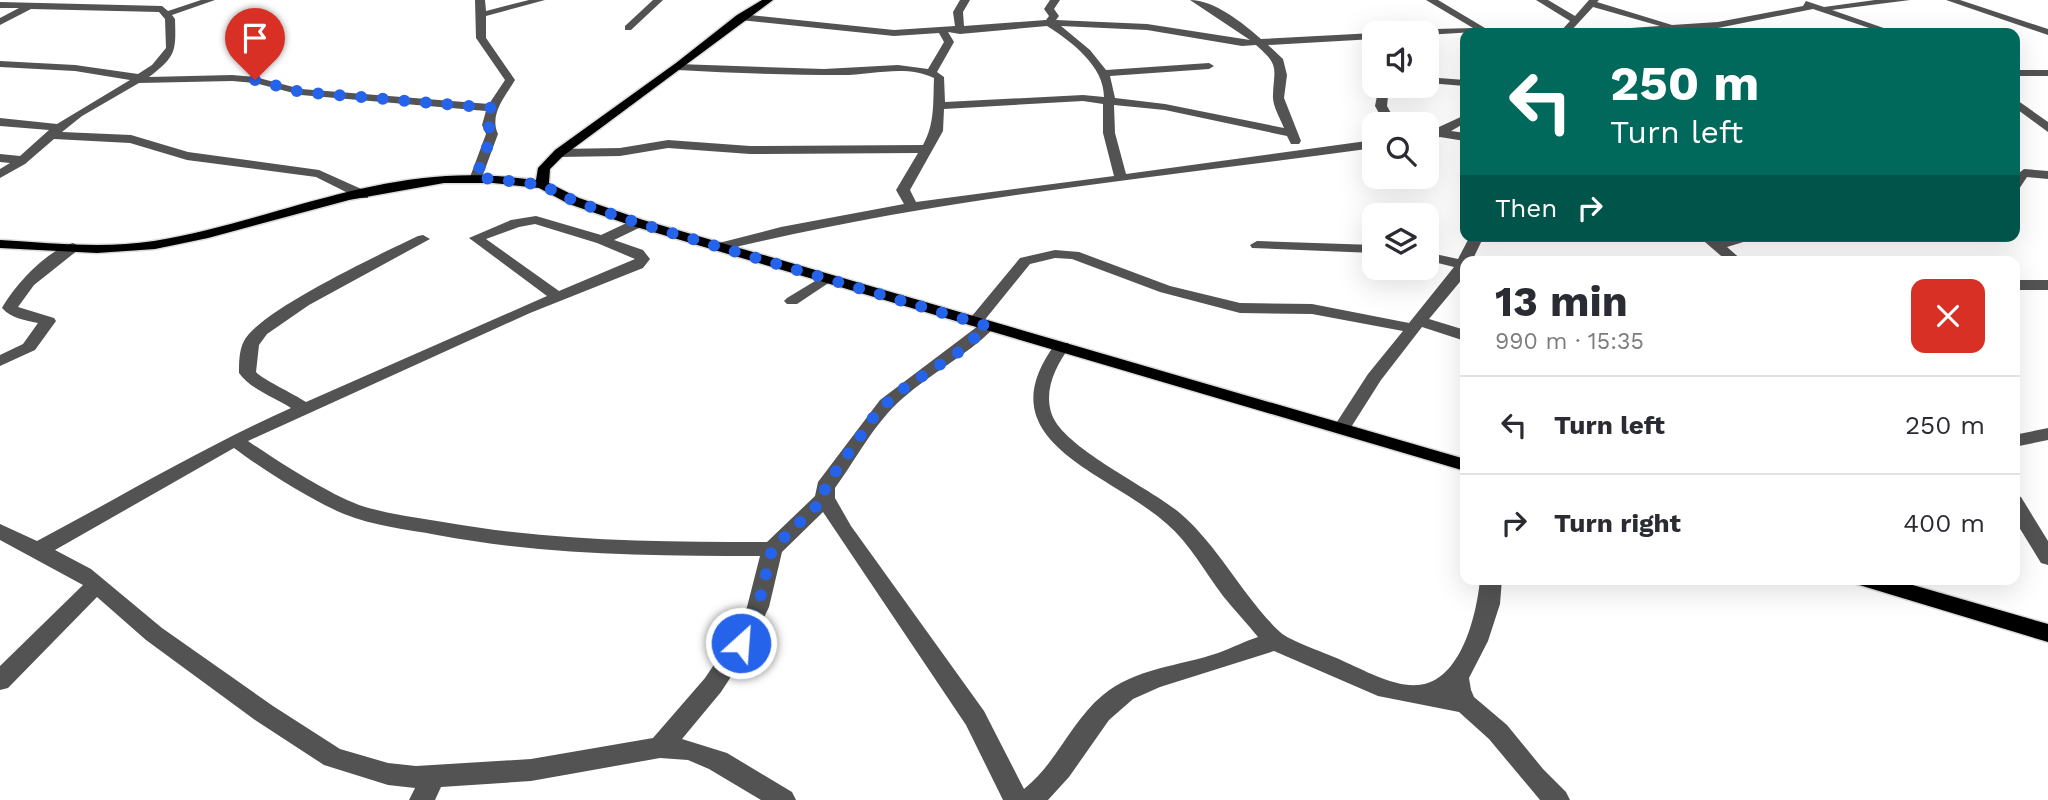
<!DOCTYPE html>
<html lang="en">
<head>
<meta charset="utf-8">
<style>
	:root { --surface:#fff; --page:#f2f2f3; --text:#2b2b33; --muted:#7c7c81; --line:#e1e1e2 }
	body { margin:0; font-family:"Work Sans",sans-serif; background:var(--page); color:var(--text); height:100vh; display:flex; flex-direction:column; font-size:26px; white-space:nowrap }
	* { box-sizing:border-box; margin:0 }
	p { font-size:23px; color:var(--muted) }
	.icon { flex:none; width:38px; height:38px; fill:none; stroke:currentColor; stroke-width:2; stroke-linecap:round; stroke-linejoin:round }
	.map { position:relative; flex:1; overflow:hidden }
	.sheet { position:absolute; left:1460px; top:256px; width:560px; height:329px; display:flex; flex-direction:column; background:var(--surface); border-radius:14px; box-shadow:0 7px 28px #0002 }
	.sheet>* { flex:none }
	.guide { position:absolute; left:1460px; top:28px; width:560px; height:214px; border-radius:14px; box-shadow:0 7px 28px #0002; background:#00695c; color:#fff; overflow:hidden }
	.controls { position:absolute; left:1362px; top:21px; display:grid; gap:14px }
	.controls a { display:grid; place-items:center; width:77px; height:77px; border-radius:14px; background:var(--surface); box-shadow:0 7px 28px #0002; font-size:35px }
	.pin { position:absolute; display:grid; place-items:center; width:60px; height:60px; color:#fff; margin:-72px -30px; border-radius:50% 50% 50% 0; rotate:-45deg; box-shadow:0 0 7px #0007 }
	.pin .icon { rotate:45deg }
	.me { position:absolute; width:77px; margin:-38px; rotate:26deg; stroke-linejoin:round; filter:drop-shadow(0 0 5px #0008) }
	.turn { display:flex; align-items:center; gap:24px; height:147px; padding:0 35px; font-size:32px }
	.turn .icon { width:91px; height:91px; stroke-width:2.5 }
	.turn b { display:block; font-size:49px; line-height:60px }
	.then { display:flex; align-items:center; height:66px; padding:0 35px; background:#0003; gap:14px; font-size:26px }
	.round { display:grid; place-items:center; flex:none; width:74px; height:74px; border-radius:14px; background:var(--page) }
	.summary { display:flex; align-items:center; justify-content:space-between; height:119px; padding:0 35px }
	h1 { font-size:42px; font-weight:700; line-height:52px }
	ul { padding:0; list-style:none }
	li { display:flex; align-items:center; gap:21px; height:98px; padding:0 35px; border-top:2px solid var(--line) }
	li div { flex:1 }
	li b { display:block; font-size:26px }
	li em { font-style:normal }
	.map>svg:first-child { display:block }
	.lines { fill:none; stroke-linecap:round; stroke-linejoin:round }
	.major-casing { stroke:#dbdbdb; stroke-width:3 }
	.minor { fill:#535353; fill-rule:evenodd }
	.major { fill:#000; fill-rule:evenodd }
	.route { stroke:#2563eb; stroke-width:12; stroke-dasharray:0 21.6 }
</style>
</head>
<body>
<div class="map">
<svg width="2048" height="800" viewBox="0 0 2048 800">
	<rect width="100%" height="100%" fill="#fff"/>
	<g class="lines">
		<!-- major casing -->
		<g class="major-casing">
			<g id="major">
				<path d="M762 0H773L563 156 550 169 549 183 579 198 643 220 1465 459V471L633 226 569 204 539 188 493 183H444L349 200 208 238 155 249 97 253 0 248V240C51 243 103 249 154 241 252 225 346 182 446 176 476 174 506 176 536 180L538 168 555 150 676 63 737 15Z"/>
				<polygon points="1854,579 1892,579 2048,624 2048,642 1856,584"/>
			</g>
		</g>
		<!-- minor -->
		<g class="minor">
			<path d="M201 0H215L172 15 175 19C176 52 176 56 149 77L232 75 255 77 301 89 489 104 505 80 476 38 475 0H485L486 11 529 0H545L486 16V38L515 80C505 97 489 114 498 134L481 180 476 181 470 177 486 134 482 125 486 111 301 95 255 83 232 81 139 83 82 116 62 132 131 135 188 152 319 170 368 192V198H358L316 177 187 160 130 143 54 139 25 164 0 178V169L10 163 0 162V154L20 156 49 130 0 126V118L57 124 130 80 75 71 0 67V61L75 65 138 74 152 65 166 48 165 19 159 12 31 9 0 25V18L19 8H0V2L162 6 168 11Z"/>
			<polygon points="653,0 663,0 631,30 625,30 625,26"/>
			<path d="M960 0H970L963 12 964 26 1046 20 1049 16 1044 9 1050 0H1060L1054 9 1059 16 1056 20 1147 24 1250 40 1190 0C1214 0 1243 23 1261 39L1374 33H1375L1374 39 1268 45 1283 59 1287 75 1284 98 1301 141 1299 144H1291L1287 136 1165 110 1114 105 1115 133 1126 174 1374 140V148C1156 178 934 198 720 251L715 250V244L781 227 904 204 896 190 918 153 750 154 668 148 620 156 559 157 553 153 559 149 620 148 668 140 750 146 923 145C935 124 933 102 934 78 906 64 872 75 842 75 787 75 733 73 678 70L673 67 678 64 824 69 898 65 928 69 944 42 939 33 894 36 740 20 735 17 740 14 894 30 955 26 953 12ZM1047 26C1072 42 1104 66 1104 97L1083 95 945 102 944 77 937 72 954 42 948 32 960 34ZM1061 26 1147 30 1242 46 1256 45C1280 66 1274 67 1273 95 1272 105 1280 118 1284 128L1165 104 1115 98 1110 76 1209 69 1214 66 1209 63 1106 70 1090 50ZM1083 101 1103 104V133L1114 176 916 202 910 190 943 131 944 109Z"/>
			<polygon points="1426,0 1438,0 1490,31 1426,35 1394,33 1399,30 1473,28"/>
			<polygon points="1536,0 1548,0 1575,16 1589,0 1599,0 1597,2 1672,25 1718,22 1803,6 1806,1 1824,7 1875,0 1910,0 1832,10 1898,33 1884,33 1813,9 1718,28 1596,33 1601,30 1660,26 1593,7 1569,33 1559,33 1570,21"/>
			<polygon points="1946,0 1960,0 2048,29 2048,35"/>
			<rect x="2014" y="70" width="34" height="6"/>
			<polygon points="1426,77 1465,80 1465,86 1428,83"/>
			<polygon points="1379,86 1389,86 1387,106 1397,124 1385,124 1375,106"/>
			<polygon points="2014,98 2048,122 2048,132 2014,107"/>
			<polygon points="1465,115 1465,123 1451,131 1465,133 1465,141 1440,137 1426,141 1426,133"/>
			<polygon points="2024,169 2048,171 2048,179 2027,177 2019,189 2014,190 2014,177"/>
			<path d="M536 216 601 235 633 220H643V226L614 240 643 250 650 259 643 268 530 313 248 441C277 461 327 493 359 505 386 514 415 517 443 522 550 541 658 542 767 542L815 496 818 482 880 400 978 326 969 325 967 322 1020 258 1055 250 1079 252 1170 286 1240 303 1312 304 1409 323 1454 267 1426 260V252L1458 259 1470 236H1484L1472 261H1465L1464 277 1429 319 1465 330V341L1422 327 1381 380 1348 432 1342 434 1333 428 1368 374 1403 331 1312 314 1240 313 1160 292 1072 259 1055 258 1030 264 983 322 993 323 995 326 993 329C966 356 931 373 903 398 874 423 857 458 835 488V498L851 526 984 711 1024 789C1057 763 1071 721 1103 695 1135 668 1180 666 1218 653 1232 648 1245 641 1258 637 1247 623 1234 610 1223 596 1205 572 1190 544 1167 524 1108 471 982 442 1056 343H1068L1070 346C1056 366 1043 390 1052 415 1065 449 1151 488 1181 514 1220 548 1243 597 1280 632 1289 641 1329 654 1343 661 1364 670 1393 687 1418 685 1461 682 1477 614 1480 579H1502L1500 604 1488 641 1469 678 1471 690 1474 697 1507 725 1543 769 1566 792 1570 800H1540L1489 739 1459 712 1378 696 1274 651 1160 687 1133 699 1109 720 1069 777 1048 800H1003L966 725 823 512 782 552 769 607 749 649 721 692 682 739 727 753 792 792 796 800H761L709 769 688 760 660 758 531 781 441 787 435 800H409L415 788 388 785 324 765 255 720 146 640 97 597 8 688 0 690V666L83 585 0 540V524L37 541C122 496 204 447 291 408 274 397 250 389 239 373 239 363 239 350 244 341 260 310 383 253 418 236L423 235 430 239 309 305 267 334 259 345 256 372C262 379 294 394 306 402L547 296 469 238 511 220ZM535 224 597 243 635 259 559 291 486 239 519 227ZM234 448C265 471 309 499 344 514 373 526 406 529 437 535 544 555 651 556 760 556L747 607 732 638 705 678 653 738 531 759 416 766 388 763 340 749 273 706 162 628 91 569 55 550Z"/>
			<polygon points="1698,236 1714,236 1719,240 1736,236 1763,236 1727,247 1743,261 1727,261"/>
			<polygon points="1257,241 1374,245 1374,253 1252,248 1250,245"/>
			<path d="M73 243 80 247 78 250 34 285 18 307 54 318 56 321 35 350 0 366V355L23 344 38 323C25 320 12 319 2 308 15 285 47 250 73 243Z"/>
			<polygon points="825,275 830,276 832,279 830,282 797,304 787,304 784,301 787,298"/>
			<rect x="2014" y="280" width="34" height="10"/>
			<polygon points="2048,428 2048,440 2014,447 2014,435"/>
			<polygon points="2014,495 2021,497 2048,541 2048,565 2041,563 2014,519"/>
		</g>
		<!-- major -->
		<use href="#major" class="major"/>
	</g>
	<g class="lines">
		<!-- route -->
		<polyline class="route" points="255,80 301,92 492,108 488,125 492,134 476,177 542,185 574,201 638,223 987,326 963,349 897,393 875,415 825,487 825,498 772,549 758,607 741,643"/>
	</g>
</svg>
<div class="controls">
<a><svg class="icon" aria-label="sound" viewBox="0 0 24 24"><path d="M4 9h4l5-4v14l-5-4H4zM17 9q2 3 0 6"/></svg></a>
<a><svg class="icon" aria-label="search" viewBox="0 0 24 24"><circle cx="10" cy="10" r="6"/><path d="M15 15l6 6"/></svg></a>
<a><svg class="icon" aria-label="layers" viewBox="0 0 24 24"><path d="M12 4l9 5-9 5-9-5zM3 14l9 5 9-5"/></svg></a>
</div>
<div class="pin" style="left:255px;top:80px;background:#d93025"><svg class="icon" aria-label="arrive" viewBox="0 0 24 24"><path d="M6 21V4h12l-3 4 3 4H6"/></svg></div>
<svg class="me" style="left:741px;top:643px" viewBox="-20 -20 40 40"><circle r="17" fill="#2563eb" stroke="#fff" stroke-width="3"/><path d="M0-11L8 9 0 5-8 9z" fill="#fff"/></svg>
<div class="guide">
<div class="turn"><svg class="icon" aria-label="left" viewBox="0 0 24 24"><path d="M17 20v-9H6M10 6l-5 5 5 5"/></svg><div><b>250 m</b>Turn left</div></div>
<div class="then">Then<svg class="icon" aria-label="right" viewBox="0 0 24 24"><path d="M7 20v-9h11M14 6l5 5-5 5"/></svg></div>
</div>
<section class="sheet">
<div class="summary"><div><h1>13 min</h1><p>990 m · 15:35</p></div><a class="round" style="background:#d93025;color:#fff"><svg class="icon" aria-label="close" viewBox="0 0 24 24"><path d="M6 6l12 12M18 6L6 18"/></svg></a></div>
<ul>
<li><svg class="icon" aria-label="left" viewBox="0 0 24 24"><path d="M17 20v-9H6M10 6l-5 5 5 5"/></svg><div><b>Turn left</b></div><em>250 m</em></li>
<li><svg class="icon" aria-label="right" viewBox="0 0 24 24"><path d="M7 20v-9h11M14 6l5 5-5 5"/></svg><div><b>Turn right</b></div><em>400 m</em></li>
</ul>
</section>
</div>
</body>
</html>
